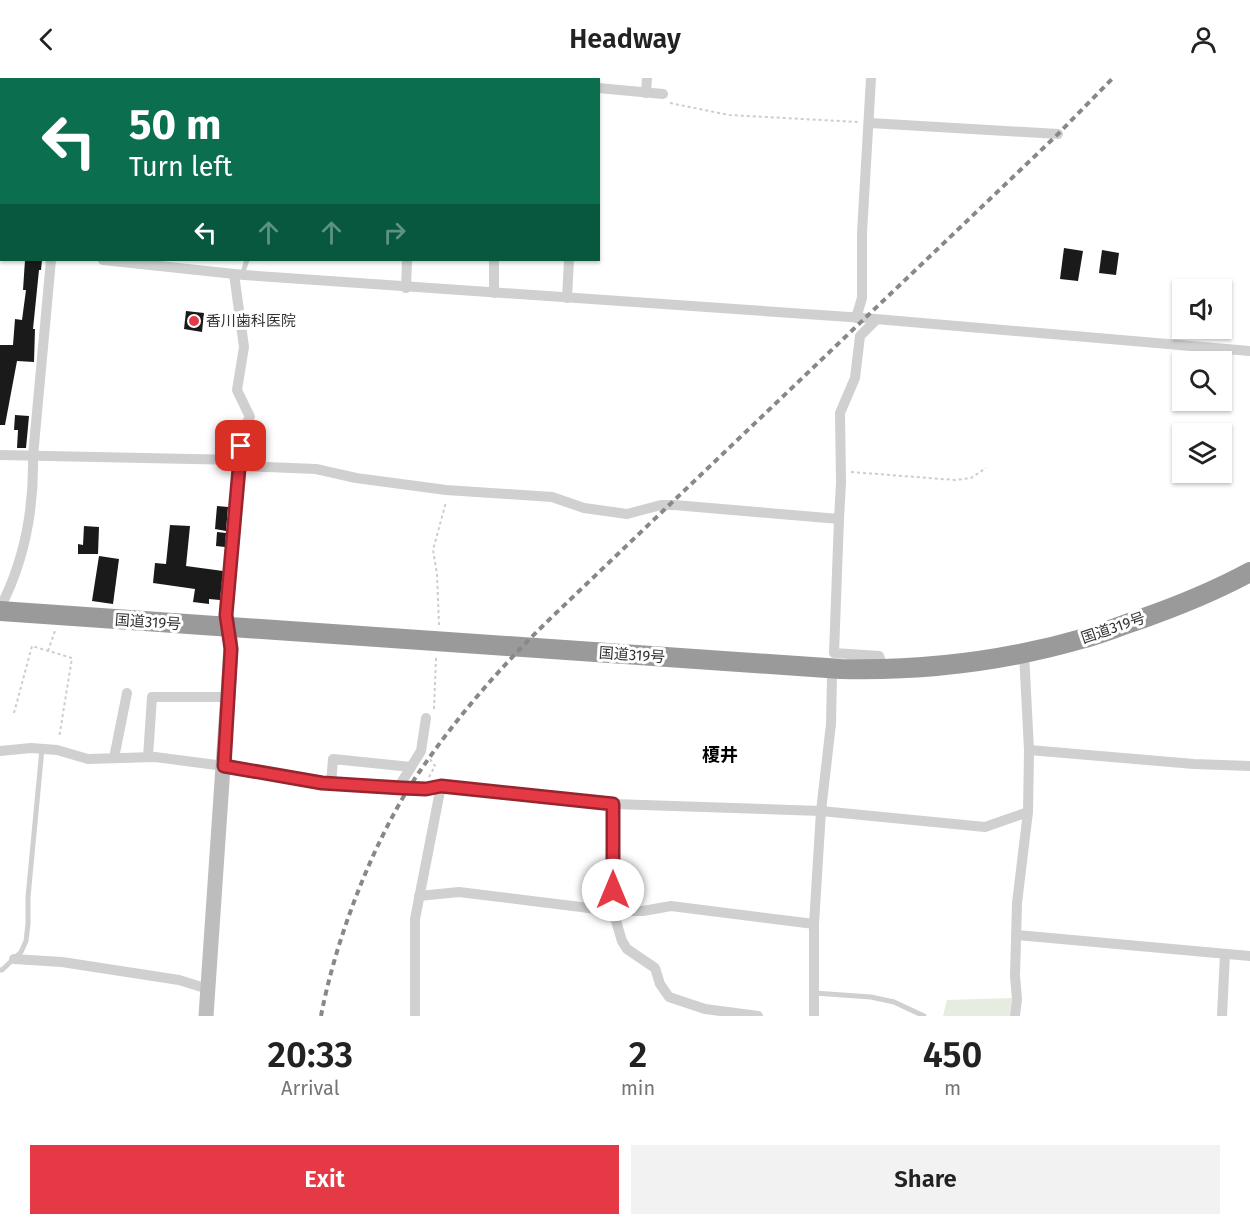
<!DOCTYPE html>
<html lang="en">
<head>
<meta charset="utf-8">
<style>
	:root { --surface:#fff; --page:#f2f2f2; --text:#222; --muted:#767676; --accent:#e63946 }
	body { margin:0; font-family:"Fira Sans","Noto Sans JP",sans-serif; background:var(--page); color:var(--text); height:100vh; display:flex; flex-direction:column; font-size:22px; white-space:nowrap }
	* { box-sizing:border-box; margin:0 }
	p { font-size:20px; color:var(--muted) }
	.icon { flex:none; width:33px; height:33px; fill:none; stroke:currentColor; stroke-width:2; stroke-linecap:round; stroke-linejoin:round }
	.map { position:relative; height:938px; overflow:hidden }
	.panel { display:flex; flex-direction:column; background:var(--surface); flex:1 }
	.panel>* { flex:none }
	.banner { position:absolute; left:0px; top:0px; width:600px; height:183px; box-shadow:0 2px 4px #0004; background:#0b6e4f; color:#fff; overflow:hidden }
	.tools { position:absolute; left:1172px; top:201px; display:grid; gap:12px }
	.tools a { display:grid; place-items:center; width:60px; height:60px; border-radius:0px; background:var(--surface); box-shadow:0 2px 4px #0004; font-size:30px }
	.pin { position:absolute; display:grid; place-items:center; width:51px; height:51px; color:#fff; margin:-26px; border-radius:12px; box-shadow:0 3px 9px #0006 }
	.me { position:absolute; width:66px; margin:-33px; rotate:0deg; stroke-linejoin:round; filter:drop-shadow(0 0 4px #0008) }
	.turn { display:flex; align-items:center; gap:21px; height:126px; padding:0 30px; font-size:27px }
	.turn .icon { width:78px; height:78px; stroke-width:2.5 }
	.turn b { display:block; font-size:42px; line-height:51px }
	.lanes { display:flex; align-items:center; height:57px; padding:0 30px; background:#0003; justify-content:center; gap:30px; direction:ltr }
	.lanes .off { opacity:.35 }
	.eta { display:flex; justify-content:space-evenly; align-items:center; height:102px; text-align:center }
	.eta b { font-size:36px; font-weight:600; line-height:42px }
	.cta { display:flex; gap:12px; margin-top:auto; padding:12px 30px }
	.cta a { flex:1; height:69px; border-radius:0px; background:var(--accent); color:#fff; font-size:24px; font-weight:600; line-height:69px; text-align:center }
	.cta a+a { background:var(--page); color:var(--text) }
	header { display:flex; justify-content:space-between; align-items:center; height:78px; padding:0 30px; background:var(--surface); font-size:27px; font-weight:600 }
	.map>svg:first-child { display:block }
	.green { fill:#e6ecdf }
	.building { fill:#1a1a1a }
	.lines { fill:none; stroke-linecap:round; stroke-linejoin:round }
	.path { stroke:#cdcdcd; stroke-width:2; stroke-dasharray:3 3; stroke-linecap:butt }
	.lane { stroke:#d0d0d0; stroke-width:5 }
	.street { stroke:#d0d0d0; stroke-width:10 }
	.secondary { stroke:#bdbdbd; stroke-width:15 }
	.highway { stroke:#9a9a9a; stroke-width:20 }
	.rail { stroke:#888; stroke-width:4; stroke-dasharray:6 4.5; stroke-linecap:butt }
	.route-casing { stroke:#96252e; stroke-width:15 }
	.route { stroke:#e63946; stroke-width:10 }
	.poi-dot { fill:#e63946; stroke:#fff; stroke-width:2 }
	.labels { text-anchor:middle; stroke-width:6; stroke-linejoin:round; paint-order:stroke }
	.poi-label { font-size:15px; fill:#333; stroke:#fff; text-anchor:start }
	.street-label { font-size:15px; fill:#333; stroke:#fff }
	.quarter-label { font-size:18px; font-weight:bold; fill:#000; stroke:#fff }
</style>
</head>
<body>
<header><svg class="icon" aria-label="back" viewBox="0 0 24 24"><path d="M15 5l-7 7 7 7"/></svg>Headway<svg class="icon" aria-label="person" viewBox="0 0 24 24"><circle cx="12" cy="8" r="4"/><path d="M4 21q1-7 8-7t8 7"/></svg></header>
<div class="map">
<svg width="1250" height="938" viewBox="0 0 1250 938">
	<rect width="100%" height="100%" fill="#fff"/>
	<!-- green -->
	<polygon class="green" points="1012,920 1010,938 943,938 947,922"/>
	<!-- building -->
	<g class="building">
		<polygon points="1064,170 1083,173 1078,203 1060,201"/>
		<polygon points="1102,172 1119,175 1116,197 1099,195"/>
		<polygon points="25,182 42,182 41,192 39,192 33,251 35,251 34,284 17,283 5,347 0,347 0,267 13,267 15,241 22,242 26,212 23,212"/>
		<polygon points="186,233 204,235 202,254 184,251"/>
		<polygon points="15,337 29,338 26,370 17,370 18,352 14,352"/>
		<polygon points="217,428 228,429 226,453 215,451"/>
		<polygon points="170,447 190,448 186,488 223,493 220,522 209,521 209,526 193,524 195,511 153,505 155,485 166,486"/>
		<polygon points="84,448 99,449 98,476 78,476 78,466 83,467"/>
		<polygon points="217,454 226,455 225,469 216,468"/>
		<polygon points="99,478 119,481 113,526 92,523"/>
	</g>
	<g class="lines">
		<!-- path -->
		<g class="path">
			<polyline points="154,2 154,0"/>
			<polyline points="670,25 729,37 858,44"/>
			<polyline points="851,394 955,402 971,400 986,390"/>
			<polyline points="439,547 437,496 433,472 446,424"/>
			<polyline points="48,573 55,553"/>
			<polyline points="434,631 436,580"/>
			<polyline points="14,635 32,568 72,580 59,660"/>
			<polyline points="429,699 435,688 430,681"/>
		</g>
		<!-- lane -->
		<g class="lane">
			<polyline points="242,197 247,182"/>
			<polyline points="0,892 2,892 21,874 26,863 28,846 28,819 42,671"/>
			<polyline points="814,915 871,919 894,924 924,938"/>
		</g>
		<!-- street -->
		<g class="street">
			<polyline points="63,0 63,2"/>
			<polyline points="255,2 255,0"/>
			<polyline points="414,2 414,0"/>
			<polyline points="587,2 587,0"/>
			<polyline points="598,10 663,16"/>
			<polyline points="646,15 647,0"/>
			<polyline points="870,45 1058,56"/>
			<polyline points="0,171 2,171"/>
			<polyline points="103,182 244,197 864,240 1250,273"/>
			<polyline points="234,196 244,269 237,312 250,339 242,353 240,387"/>
			<polyline points="406,210 407,182"/>
			<polyline points="494,215 494,182"/>
			<polyline points="567,220 569,182"/>
			<polyline points="856,240 862,220 862,155 871,0"/>
			<polyline points="0,377 240,382"/>
			<polyline points="839,441 834,575 879,578 884,592"/>
			<path d="M0 530C24 484 34 430 33 378L51 182"/>
			<polyline points="229,549 226,538 240,388 316,391 356,400 446,412 552,419 584,430 627,436 661,427 674,427 839,441 841,405 840,335 855,300 860,258 876,242"/>
			<polyline points="1029,672 1194,686 1250,688"/>
			<polyline points="0,673 31,670 57,672 88,681 155,679 224,688 322,705 402,710 426,710 441,708 613,726 821,733 985,749 1028,734"/>
			<polyline points="148,679 152,619 228,619"/>
			<polyline points="114,680 127,615"/>
			<polyline points="331,706 333,681 411,689"/>
			<polyline points="398,710 421,673 426,640"/>
			<polyline points="613,726 613,833 622,863 627,871 655,890 660,906 669,919 705,931 758,938"/>
			<polyline points="419,818 459,814 613,833 643,833 671,828 814,846"/>
			<polyline points="1017,857 1250,878"/>
			<polyline points="14,881 62,884 179,902 208,911"/>
			<polyline points="415,938 415,841 441,708"/>
			<polyline points="814,938 814,846 821,733 831,646 832,598"/>
			<polyline points="1015,938 1017,921 1015,898 1017,825 1028,734 1029,672 1024,575"/>
			<polyline points="1222,938 1225,876"/>
		</g>
		<!-- secondary -->
		<polyline class="secondary" points="206,938 231,571 229,549"/>
		<!-- highway -->
		<path class="highway" d="M0 533 841 591C923 593 1006 583 1085 560 1104 555 1122 547 1141 541 1178 528 1215 513 1250 494"/>
		<!-- rail -->
		<path class="rail" d="M321 938C335 864 370 772 410 708 451 645 500 589 554 537L1058 56 1113 0"/>
	</g>
	<g class="lines">
		<!-- route casing -->
		<g class="route-casing">
			<polyline id="route" points="241,368 226,537 231,571 224,688 322,705 402,710 426,711 441,708 613,726 613,812"/>
		</g>
		<!-- route -->
		<use href="#route" class="route"/>
	</g>
	<!-- markers -->
	<circle class="poi-dot" cx="194" cy="243" r="6"/>
	<g class="labels">
		<!-- poi labels -->
		<g class="poi-label">
			<text x="206" y="248">香川歯科医院</text>
		</g>
		<!-- street labels -->
		<g class="street-label">
			<text transform="translate(148 544) rotate(4)" y="5">国道319号</text>
			<text transform="translate(1113 550) rotate(-19)" y="5">国道319号</text>
			<text transform="translate(632 577) rotate(4)" y="5">国道319号</text>
		</g>
		<!-- quarter labels -->
		<g class="quarter-label">
			<text x="720" y="683">榎井</text>
		</g>
	</g>
</svg>
<div class="tools">
<a><svg class="icon" aria-label="sound" viewBox="0 0 24 24"><path d="M4 9h4l5-4v14l-5-4H4zM17 9q2 3 0 6"/></svg></a>
<a><svg class="icon" aria-label="search" viewBox="0 0 24 24"><circle cx="10" cy="10" r="6"/><path d="M15 15l6 6"/></svg></a>
<a><svg class="icon" aria-label="layers" viewBox="0 0 24 24"><path d="M12 4l9 5-9 5-9-5zM3 14l9 5 9-5"/></svg></a>
</div>
<div class="pin" style="left:241px;top:368px;background:#d93025"><svg class="icon" aria-label="arrive" viewBox="0 0 24 24"><path d="M6 21V4h12l-3 4 3 4H6"/></svg></div>
<svg class="me" style="left:613px;top:812px" viewBox="-20 -20 40 40"><circle r="19" fill="#fff"/><path d="M0-13L10 11 0 6-10 11z" fill="#e63946"/></svg>
<div class="banner">
<div class="turn"><svg class="icon" aria-label="left" viewBox="0 0 24 24"><path d="M17 20v-9H6M10 6l-5 5 5 5"/></svg><div><b>50 m</b>Turn left</div></div>
<div class="lanes"><svg class="icon" aria-label="left" viewBox="0 0 24 24"><path d="M17 20v-9H6M10 6l-5 5 5 5"/></svg><svg class="icon off" aria-label="ahead" viewBox="0 0 24 24"><path d="M12 20V5M6 11l6-6 6 6"/></svg><svg class="icon off" aria-label="ahead" viewBox="0 0 24 24"><path d="M12 20V5M6 11l6-6 6 6"/></svg><svg class="icon off" aria-label="right" viewBox="0 0 24 24"><path d="M7 20v-9h11M14 6l5 5-5 5"/></svg></div>
</div>
</div>
<section class="panel">
<div class="eta">
<div><b>20:33</b><p>Arrival</p></div>
<div><b>2</b><p>min</p></div>
<div><b>450</b><p>m</p></div>
</div>
<div class="cta"><a>Exit</a><a>Share</a></div>
</section>
</body>
</html>
